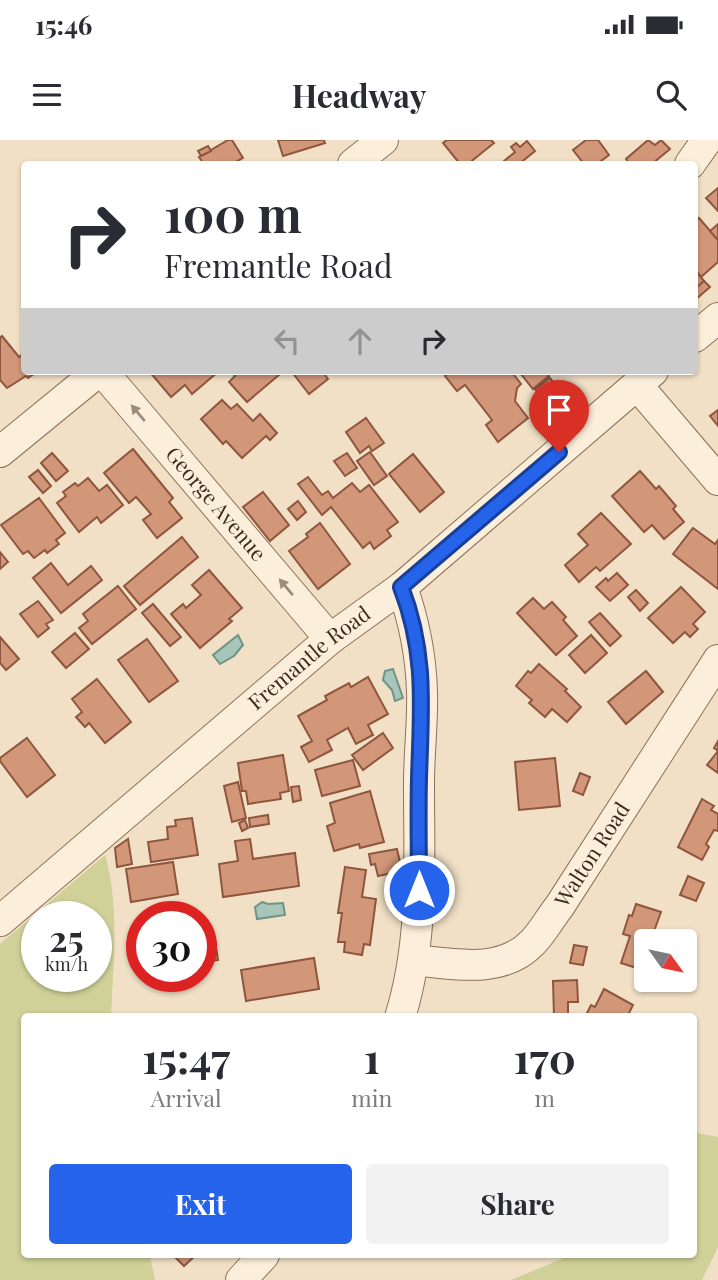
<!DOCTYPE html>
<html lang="en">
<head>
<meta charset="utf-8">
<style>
	:root { --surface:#fff; --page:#f2f2f3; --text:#2b2b33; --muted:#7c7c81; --accent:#2563eb }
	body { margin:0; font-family:"Playfair Display",serif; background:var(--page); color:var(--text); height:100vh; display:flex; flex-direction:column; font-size:26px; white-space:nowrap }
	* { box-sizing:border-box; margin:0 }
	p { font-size:23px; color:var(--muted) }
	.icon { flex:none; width:38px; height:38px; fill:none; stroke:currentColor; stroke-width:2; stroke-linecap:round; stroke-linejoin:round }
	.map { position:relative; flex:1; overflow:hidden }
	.side { position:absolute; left:21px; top:873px; width:676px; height:245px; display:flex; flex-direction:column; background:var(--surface); border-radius:7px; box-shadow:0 2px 5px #0004 }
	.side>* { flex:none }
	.banner { position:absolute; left:21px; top:21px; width:677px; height:214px; border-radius:7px; box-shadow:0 2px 5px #0004; background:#fff; color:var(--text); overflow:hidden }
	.needle { width:46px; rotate:123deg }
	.buttons { position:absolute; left:634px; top:789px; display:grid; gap:14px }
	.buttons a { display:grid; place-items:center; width:63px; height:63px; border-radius:7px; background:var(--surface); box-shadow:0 2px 5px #0004; font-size:35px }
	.speed { position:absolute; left:21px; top:761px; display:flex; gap:14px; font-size:35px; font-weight:700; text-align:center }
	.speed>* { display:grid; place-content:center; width:91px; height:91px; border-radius:50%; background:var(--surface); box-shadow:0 2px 5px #0004; line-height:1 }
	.speed small { font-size:18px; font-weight:400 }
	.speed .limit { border:10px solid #d22; background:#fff; color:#111 }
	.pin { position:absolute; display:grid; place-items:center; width:60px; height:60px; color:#fff; margin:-72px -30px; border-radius:50% 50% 50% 0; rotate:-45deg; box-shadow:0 0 7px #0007 }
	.pin .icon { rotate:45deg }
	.me { position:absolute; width:77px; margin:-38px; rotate:0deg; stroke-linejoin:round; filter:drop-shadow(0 0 5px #0008) }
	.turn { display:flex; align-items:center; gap:24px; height:147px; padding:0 28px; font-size:32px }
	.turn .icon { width:91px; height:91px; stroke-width:2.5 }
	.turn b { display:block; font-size:49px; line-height:60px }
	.lanes { display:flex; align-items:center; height:66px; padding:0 28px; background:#0003; justify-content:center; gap:35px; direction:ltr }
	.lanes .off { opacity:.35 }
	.eta { display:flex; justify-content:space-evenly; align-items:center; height:119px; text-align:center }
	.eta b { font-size:42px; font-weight:700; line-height:49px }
	.button { display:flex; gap:14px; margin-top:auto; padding:14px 28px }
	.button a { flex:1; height:80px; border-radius:7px; background:var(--accent); color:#fff; font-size:28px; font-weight:700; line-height:80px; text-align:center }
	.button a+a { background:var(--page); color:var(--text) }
	.status { display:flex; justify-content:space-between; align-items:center; height:49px; padding:0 35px; background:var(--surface); direction:ltr }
	.status svg { height:19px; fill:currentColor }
	header { display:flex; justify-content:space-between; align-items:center; height:91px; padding:0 28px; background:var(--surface); font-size:32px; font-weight:700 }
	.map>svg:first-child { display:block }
	.green { fill:#cfd198; fill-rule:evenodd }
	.water { fill:#a7c5b9; stroke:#6d9487; stroke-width:2 }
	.building { fill:#d29679; stroke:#8f563e; stroke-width:2 }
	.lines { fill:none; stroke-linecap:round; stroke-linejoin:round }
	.minor-casing { stroke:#8e715a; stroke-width:32 }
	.minor { stroke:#fbeeda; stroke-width:30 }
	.oneway { fill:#9c8c7c }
	.route-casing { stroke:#184099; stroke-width:18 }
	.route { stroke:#2563eb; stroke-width:12 }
	.labels { text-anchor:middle; stroke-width:7; stroke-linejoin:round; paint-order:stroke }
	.street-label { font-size:21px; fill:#3e2b1e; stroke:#f8ebd6 }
</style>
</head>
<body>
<div class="status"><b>15:46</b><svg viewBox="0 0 49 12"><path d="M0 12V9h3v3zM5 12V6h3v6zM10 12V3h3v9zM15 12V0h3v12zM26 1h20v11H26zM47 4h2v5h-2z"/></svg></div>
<header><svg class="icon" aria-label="menu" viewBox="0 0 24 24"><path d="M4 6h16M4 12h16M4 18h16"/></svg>Headway<svg class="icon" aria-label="search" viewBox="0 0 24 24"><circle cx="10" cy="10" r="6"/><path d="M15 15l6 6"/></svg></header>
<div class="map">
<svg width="718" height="1140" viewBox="0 0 718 1140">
	<rect width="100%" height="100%" fill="#f1e0c6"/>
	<!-- green -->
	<g class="green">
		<path d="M105 715C120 766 113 824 111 877H24V1115H150L155 1140H0V804ZM37 777H96V836H37Z"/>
		<polygon points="693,992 718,997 718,1107 702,1140 511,1140 571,1115 693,1115"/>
	</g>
	<!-- water -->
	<g class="water">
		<polygon points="238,495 243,505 234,516 220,524 213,515"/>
		<polygon points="393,529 403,558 395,561 392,550 383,540 385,531"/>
		<polygon points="262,762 268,764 283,763 285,775 257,779 255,767"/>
	</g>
	<!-- building -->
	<g class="building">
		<polygon points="228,0 232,0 243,18 232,24 204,24 199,17"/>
		<polygon points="278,0 324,0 325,3 283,16"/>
		<polygon points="447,0 491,0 494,3 468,24 460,24 443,3"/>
		<polygon points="586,0 598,0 609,15 597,24 584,24 573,10"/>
		<polygon points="648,0 655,5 661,0 670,9 652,24 630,24 626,19"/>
		<polygon points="527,1 535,11 519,24 507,24 504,21 515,12 511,7 516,3 520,7"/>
		<polygon points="208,6 211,11 201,16 198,11"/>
		<polygon points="718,48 718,71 706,58"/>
		<polygon points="699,78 718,100 718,122 701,137 695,129 695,82"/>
		<polygon points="718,84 718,100 710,91"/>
		<polygon points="695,130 704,141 695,149"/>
		<polygon points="704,141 710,147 695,160 695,149"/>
		<polygon points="2,196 19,217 24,213 24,231 38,231 28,238 26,236 7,248 0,240 0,198"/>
		<polygon points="149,231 219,231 192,254 185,245 171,257"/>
		<polygon points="231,231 278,231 280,234 247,262 229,242 235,236"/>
		<polygon points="322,231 328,239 309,254 292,232"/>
		<polygon points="451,231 511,231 521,244 517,248 515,261 528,278 498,302 486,285 492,280 465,245 457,251 445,236"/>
		<polygon points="524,231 545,231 549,236 533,249 521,234"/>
		<polygon points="550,238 560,251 545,262 535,249"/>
		<polygon points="222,260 231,269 237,264 253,281 260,274 277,293 270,300 266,296 242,318 226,301 223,304 201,279"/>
		<polygon points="718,270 718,286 710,276"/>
		<polygon points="366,278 384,303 372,311 369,306 360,313 346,292"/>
		<polygon points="133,309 173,358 169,362 182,378 157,398 143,380 151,374 136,357 129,363 104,333"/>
		<polygon points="370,312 387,336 374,345 357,321"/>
		<polygon points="52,313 68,331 56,341 41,323"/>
		<polygon points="347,313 357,328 345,336 334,321"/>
		<polygon points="413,314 444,352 420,372 389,334"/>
		<polygon points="38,330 51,346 43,353 29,337"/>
		<polygon points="640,331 656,349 659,346 676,366 673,369 684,382 664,399 652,385 644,392 612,356"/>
		<polygon points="308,337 322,355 328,351 333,358 352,343 360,352 369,345 398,382 387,390 391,396 374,409 370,402 363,408 331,367 322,375 298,344"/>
		<polygon points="88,338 99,351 107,345 123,365 101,383 97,377 79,392 57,363 66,356 63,352 75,343 78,346"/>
		<polygon points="263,352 289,385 270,401 243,367"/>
		<polygon points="39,358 65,393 56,400 59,404 47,413 45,410 34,418 28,411 23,414 1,385"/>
		<polygon points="298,361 306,372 297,380 288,369"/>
		<polygon points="601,373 631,404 600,431 596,427 579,442 565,425 588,405 578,394"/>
		<polygon points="320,383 350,424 318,449 289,411 308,397 306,394"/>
		<polygon points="693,388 715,404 718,400 718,449 673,414"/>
		<polygon points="182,397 198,417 140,465 124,446"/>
		<polygon points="0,412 8,422 0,429"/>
		<polygon points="51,423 68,445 91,426 102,440 61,473 33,438"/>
		<polygon points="209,430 242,468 229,479 232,481 200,508 171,474 183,464 186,468 201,455 192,445"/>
		<polygon points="617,433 628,445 610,461 596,447 606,438 608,441"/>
		<polygon points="118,446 136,469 92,504 79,488 88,481 83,474"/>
		<polygon points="681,447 705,472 693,484 698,489 690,497 685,492 673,503 648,478"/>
		<polygon points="636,450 648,463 640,471 628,457"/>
		<polygon points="533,458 544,469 552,462 566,477 563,480 577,496 556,515 517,473"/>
		<polygon points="38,461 53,480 46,484 49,488 38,497 20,474"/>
		<polygon points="153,464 181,497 170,506 142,473"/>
		<polygon points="600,473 621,496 610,506 589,482"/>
		<polygon points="75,493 89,509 66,528 52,512"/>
		<polygon points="591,495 607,513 585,533 569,515"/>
		<polygon points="0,497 19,519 6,530 0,523"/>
		<polygon points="147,499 178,541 149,562 118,520"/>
		<polygon points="539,524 567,549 565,551 581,567 567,582 552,569 545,577 529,563 532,560 516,546 528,531 531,533"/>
		<polygon points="646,531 663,552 626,584 608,562"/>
		<polygon points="368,537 388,574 368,585 373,595 356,604 348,588 327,600 332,610 309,622 301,607 312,601 298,576 327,560 325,556 349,543 351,547"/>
		<polygon points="97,539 131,582 105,603 89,583 85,587 76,577 82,572 72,559"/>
		<polygon points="383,593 393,608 363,630 352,615"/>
		<polygon points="27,598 55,635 27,657 0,621 0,618"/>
		<polygon points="718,601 718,633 707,625 718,611 714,608"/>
		<polygon points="283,615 289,651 280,653 281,659 248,664 246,651 242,651 238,623"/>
		<polygon points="555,618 560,666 519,670 515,622"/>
		<polygon points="353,620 360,646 322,656 315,630"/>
		<polygon points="580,633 590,637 583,655 573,651"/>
		<polygon points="238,642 246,678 232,682 224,646"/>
		<polygon points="299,646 301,660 293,662 291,647"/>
		<polygon points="370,651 384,702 360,708 359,704 334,711 327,686 335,683 330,663"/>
		<polygon points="702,659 714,666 711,670 718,674 718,691 714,690 706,704 709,707 702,720 678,707"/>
		<polygon points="268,675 269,684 250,687 249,678"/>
		<polygon points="192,678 198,715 151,722 148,702 168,699 167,687 176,686 175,680"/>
		<polygon points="245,680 248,688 242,691 239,683"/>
		<polygon points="128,699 132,724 117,727 115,708"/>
		<polygon points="250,699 253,719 295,713 299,746 223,757 219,724 238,721 235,701"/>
		<polygon points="397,709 402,731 378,736 375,724 371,725 369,714"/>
		<polygon points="173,722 178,754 131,762 126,729"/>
		<polygon points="345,727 366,730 362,757 376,759 370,805 364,804 362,815 344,812 345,802 338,802 342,773 338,773"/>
		<polygon points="688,736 704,743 696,761 680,755"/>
		<polygon points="636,764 661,772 653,794 661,796 659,802 646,802 646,822 643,830 621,823 630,796 623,794 629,775 632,776"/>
		<polygon points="215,800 218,820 205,821 203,801"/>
		<polygon points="574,805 587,807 583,825 570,823"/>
		<polygon points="314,818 319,849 246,861 241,830"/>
		<polygon points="577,840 578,862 568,862 568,877 554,877 553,841"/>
		<polygon points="604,849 633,865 627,877 585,877 591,865 595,867"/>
		<polygon points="173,1115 196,1115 184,1126"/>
	</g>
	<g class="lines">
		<!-- minor casing -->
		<g class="minor-casing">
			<g id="minor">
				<polyline points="353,24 383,0"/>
				<polyline points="690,24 707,0"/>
				<polyline points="695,197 718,178"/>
				<path id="s1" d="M102 231 330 499"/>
				<polyline points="637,245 718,340"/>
				<polyline points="0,312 99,231"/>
				<path id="s2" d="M0 781 330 499 402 447 653 231"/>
				<path id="s3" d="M414 820C454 824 502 835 533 802 543 792 550 778 559 767L718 520"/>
				<path d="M400 877C424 801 419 721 419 643 419 612 423 582 422 552 421 515 414 481 402 447"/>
				<polyline points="241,1140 264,1115"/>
			</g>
		</g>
		<!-- minor -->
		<use href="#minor" class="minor"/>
	</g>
	<!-- one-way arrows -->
	<defs><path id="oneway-solid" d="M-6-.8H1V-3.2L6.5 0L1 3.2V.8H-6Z" transform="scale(1.75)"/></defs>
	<g class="oneway">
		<use href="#oneway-solid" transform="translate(138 273) rotate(-130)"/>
		<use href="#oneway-solid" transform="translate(286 447) rotate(-130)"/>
	</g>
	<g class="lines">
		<!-- route casing -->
		<g class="route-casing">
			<path id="route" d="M419 750C419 713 418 675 419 638 421 568 427 514 401 447L559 312"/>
		</g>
		<!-- route -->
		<use href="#route" class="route"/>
	</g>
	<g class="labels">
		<!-- street labels -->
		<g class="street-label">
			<text dy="7" stroke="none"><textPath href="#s1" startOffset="175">George Avenue</textPath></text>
			<text dy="7" stroke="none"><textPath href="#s2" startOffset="406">Fremantle Road</textPath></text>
			<text dy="7" stroke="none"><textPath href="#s3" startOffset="231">Walton Road</textPath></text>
		</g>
	</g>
</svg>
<div class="buttons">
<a><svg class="needle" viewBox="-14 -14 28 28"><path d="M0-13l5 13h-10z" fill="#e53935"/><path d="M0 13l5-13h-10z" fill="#7c7c81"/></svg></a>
</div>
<div class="speed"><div>25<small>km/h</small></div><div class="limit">30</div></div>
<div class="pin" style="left:559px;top:312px;background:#d93025"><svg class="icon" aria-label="arrive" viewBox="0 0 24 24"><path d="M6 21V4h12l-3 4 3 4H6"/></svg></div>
<svg class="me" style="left:419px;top:750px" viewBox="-20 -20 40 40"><circle r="17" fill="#2563eb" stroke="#fff" stroke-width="3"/><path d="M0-11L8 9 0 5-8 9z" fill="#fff"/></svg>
<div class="banner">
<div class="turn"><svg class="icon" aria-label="right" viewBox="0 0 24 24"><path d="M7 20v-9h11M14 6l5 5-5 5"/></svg><div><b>100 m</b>Fremantle Road</div></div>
<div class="lanes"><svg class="icon off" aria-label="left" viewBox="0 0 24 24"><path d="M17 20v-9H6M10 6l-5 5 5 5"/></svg><svg class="icon off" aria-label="ahead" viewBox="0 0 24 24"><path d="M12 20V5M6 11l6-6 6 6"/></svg><svg class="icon" aria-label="right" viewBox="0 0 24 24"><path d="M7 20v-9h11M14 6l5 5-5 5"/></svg></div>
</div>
<section class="side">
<div class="eta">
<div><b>15:47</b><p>Arrival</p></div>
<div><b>1</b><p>min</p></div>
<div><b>170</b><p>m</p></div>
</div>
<div class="button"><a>Exit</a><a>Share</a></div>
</section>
</div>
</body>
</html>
